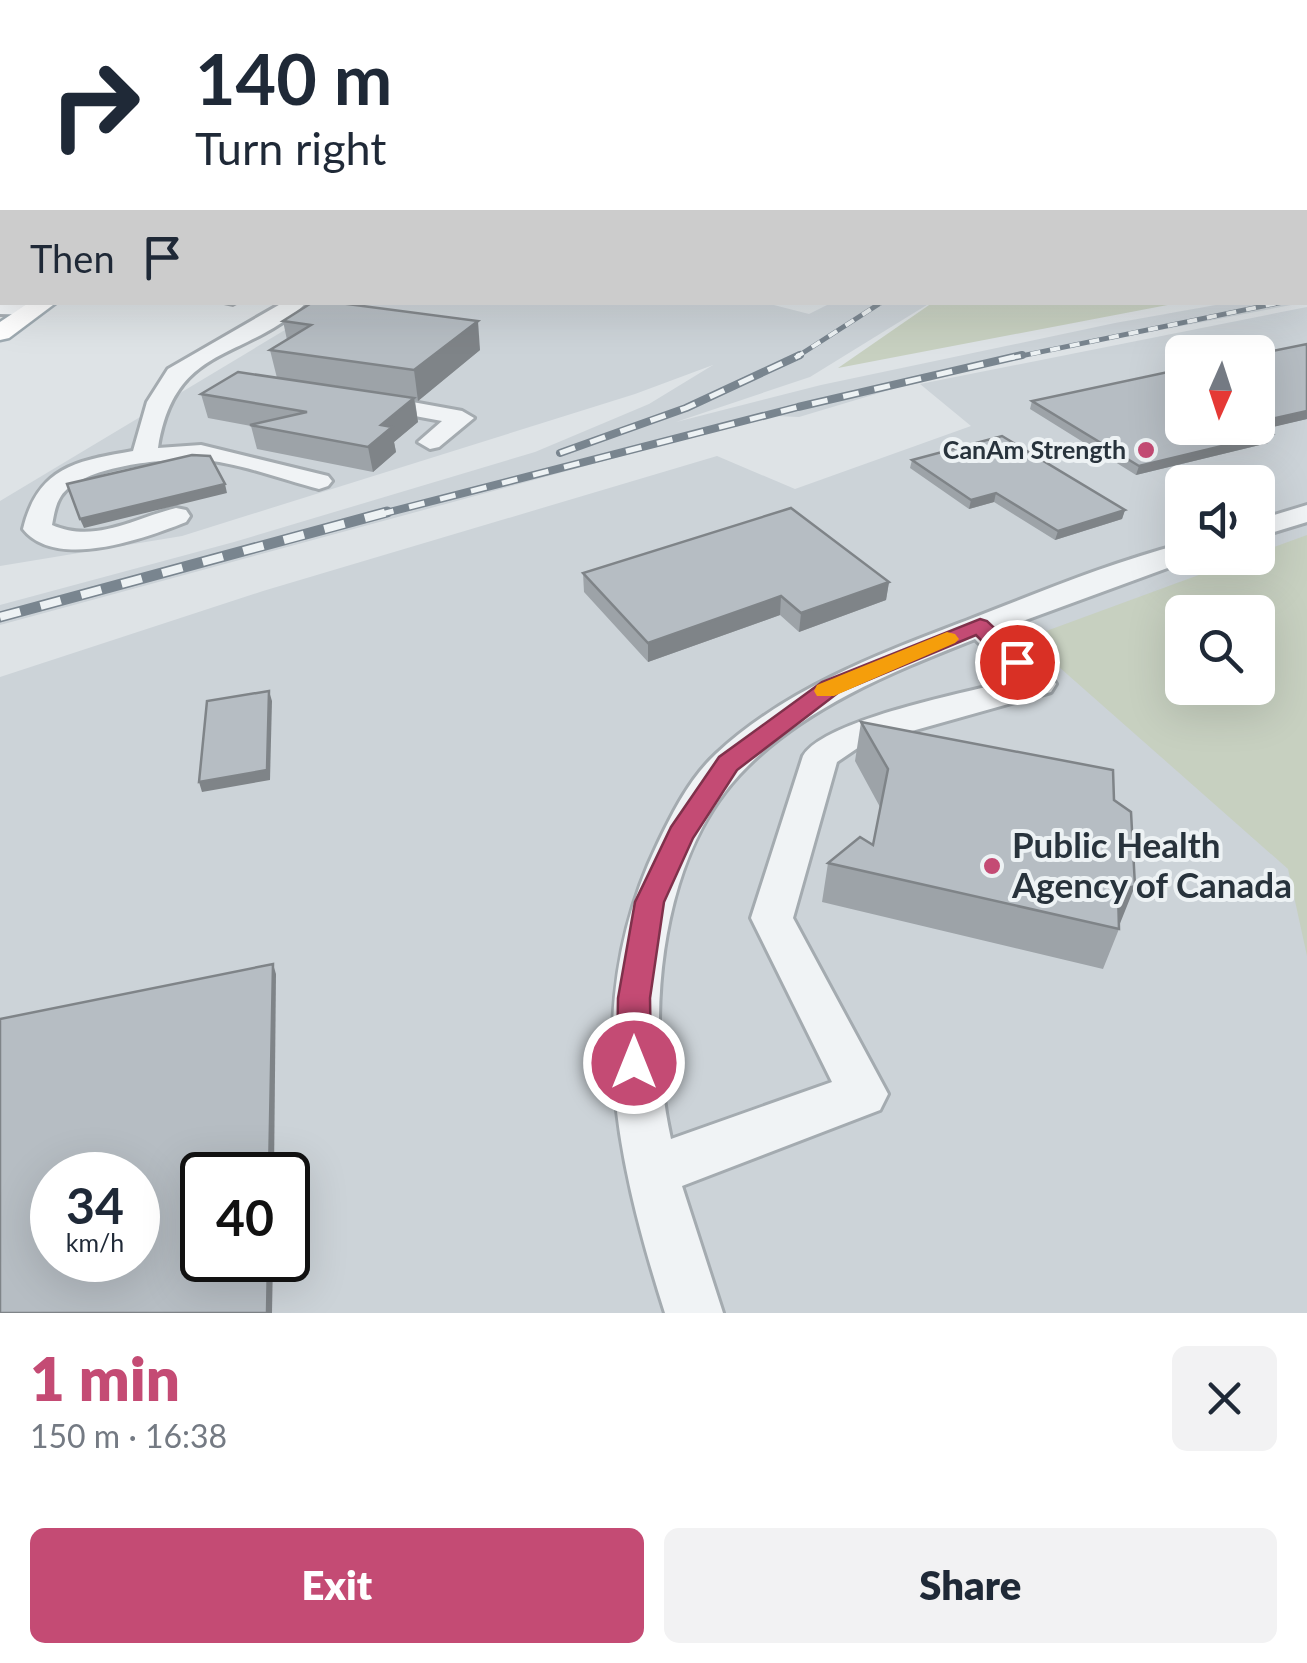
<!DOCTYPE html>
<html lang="en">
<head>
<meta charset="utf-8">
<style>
	:root { --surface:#fff; --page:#f2f2f3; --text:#1f2937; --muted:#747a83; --accent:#c44b74 }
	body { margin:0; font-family:Lato,sans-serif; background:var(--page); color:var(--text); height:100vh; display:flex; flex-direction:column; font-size:38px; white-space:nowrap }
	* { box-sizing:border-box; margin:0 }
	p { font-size:32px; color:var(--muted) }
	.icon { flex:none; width:55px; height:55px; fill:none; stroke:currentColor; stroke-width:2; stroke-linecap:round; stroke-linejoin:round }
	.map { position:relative; height:1313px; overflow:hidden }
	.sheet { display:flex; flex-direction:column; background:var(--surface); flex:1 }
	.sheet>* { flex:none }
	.top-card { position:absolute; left:0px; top:0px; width:1308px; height:305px; box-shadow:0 10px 40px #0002; background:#fff; color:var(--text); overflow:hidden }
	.needle { width:65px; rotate:183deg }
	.controls { position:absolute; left:1165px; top:335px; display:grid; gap:20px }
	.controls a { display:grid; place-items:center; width:110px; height:110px; border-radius:15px; background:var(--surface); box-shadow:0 10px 40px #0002; font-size:50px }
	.speed { position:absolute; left:30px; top:1152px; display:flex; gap:20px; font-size:50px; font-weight:700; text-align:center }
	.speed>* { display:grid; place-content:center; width:130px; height:130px; border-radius:50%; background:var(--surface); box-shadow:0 10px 40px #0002; line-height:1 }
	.speed small { font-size:25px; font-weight:400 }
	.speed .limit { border:5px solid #111; border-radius:15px; background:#fff; color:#111 }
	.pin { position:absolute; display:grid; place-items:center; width:85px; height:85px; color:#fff; margin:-42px; border:5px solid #fff; border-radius:50%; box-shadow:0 2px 10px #0007 }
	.me { position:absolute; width:110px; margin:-55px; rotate:0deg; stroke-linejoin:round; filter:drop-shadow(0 0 8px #0008) }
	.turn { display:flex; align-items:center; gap:35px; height:210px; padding:0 30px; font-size:45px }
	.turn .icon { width:130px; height:130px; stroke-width:2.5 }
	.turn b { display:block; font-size:70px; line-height:85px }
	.then { display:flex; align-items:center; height:95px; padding:0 30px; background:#0003; gap:20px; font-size:38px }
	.round { display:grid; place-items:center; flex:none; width:105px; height:105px; border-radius:15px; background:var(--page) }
	.summary { display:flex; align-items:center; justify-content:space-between; height:170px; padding:0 30px }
	h1 { font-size:60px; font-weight:800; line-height:75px; color:var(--accent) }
	.action { display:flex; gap:20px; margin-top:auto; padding:20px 30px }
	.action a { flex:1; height:115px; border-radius:15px; background:var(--accent); color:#fff; font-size:40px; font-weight:800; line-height:115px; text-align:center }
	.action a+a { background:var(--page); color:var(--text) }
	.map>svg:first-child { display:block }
	.built { fill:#ccd3d8; fill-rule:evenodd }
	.green { fill:#c7d0c0; fill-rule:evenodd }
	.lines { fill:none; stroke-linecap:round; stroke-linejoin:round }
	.minor-casing { stroke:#a4abb0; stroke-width:6 }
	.major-casing { stroke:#9eaab1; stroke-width:5 }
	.minor { fill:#f0f3f5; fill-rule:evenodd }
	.major { fill:#fff; fill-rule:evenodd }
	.rail-far2-casing { stroke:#79858f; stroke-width:5 }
	.rail-far1-casing { stroke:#79858f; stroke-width:8 }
	.rail-casing { stroke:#79858f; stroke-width:11 }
	.rail-far2 { stroke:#edf2f4; stroke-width:4; stroke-dasharray:10; stroke-linecap:butt }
	.rail-far1 { stroke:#edf2f4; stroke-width:5; stroke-dasharray:16; stroke-linecap:butt }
	.rail { stroke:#edf2f4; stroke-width:8; stroke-dasharray:21; stroke-linecap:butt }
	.wall { fill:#9da3a8 }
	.shaded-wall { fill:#7f8488 }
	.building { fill:#b6bdc3; stroke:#7f8488; stroke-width:2.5; fill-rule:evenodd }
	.route { fill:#c44b74; stroke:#7f314b; stroke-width:2.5 }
	.slow { fill:#f59e0b }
	.poi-dot { fill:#c44b74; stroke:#edf2f4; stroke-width:4 }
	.labels { text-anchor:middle; stroke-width:8; stroke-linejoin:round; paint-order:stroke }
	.far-poi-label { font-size:25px; font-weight:bold; fill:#28333c; stroke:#edf2f4; text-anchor:end }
	.near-poi-label { font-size:35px; font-weight:bold; fill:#28333c; stroke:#edf2f4; text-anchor:start }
</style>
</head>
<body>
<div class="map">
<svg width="1307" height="1313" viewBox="0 0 1307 1313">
	<rect width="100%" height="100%" fill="#dee3e6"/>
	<!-- built -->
	<g class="built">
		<polygon points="1305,289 1307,302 1040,353 926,379 799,417 776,416 744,423 0,625 0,605 234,542 535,452 649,404 713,365 635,394 182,536 0,566 0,501 330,303 762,302 809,314 831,303 930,303 810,377 676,422 821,385 1115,323 1227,303 1305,302"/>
		<path d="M1307 307V1313H0V677L263 591 717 456 795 489 971 426 920 384ZM1182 352H1258V428H1182ZM1182 482H1258V558H1182ZM1182 612H1258V688H1182ZM52 1175H138V1260H52ZM202 1175H288V1260H202Z"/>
	</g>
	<!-- green -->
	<g class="green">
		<polygon points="932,303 932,302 1178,303 838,368"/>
		<path d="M1307 535V956L1288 869 1059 667 1037 666 1019 641 1245 558H1258V553ZM1182 612H1258V688H1182Z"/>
	</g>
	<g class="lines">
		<!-- minor casing -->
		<g class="minor-casing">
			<g id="minor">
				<polygon points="0,302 35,303 45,309 35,315 0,314"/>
				<path d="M284 302H307C245 363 175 341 158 448L201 445 328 476 332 481 328 486 319 489C283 480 235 461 199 460 164 458 82 466 61 496 55 505 54 515 52 525 95 544 135 518 176 508L186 510 190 516 186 522C146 538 56 571 23 529 38 467 76 461 133 451L147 402 168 369Z"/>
				<polygon points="374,395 462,411 474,418 439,447 430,449 418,442 442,421 366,407 363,402 366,397"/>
				<polygon points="1307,505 1307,522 1258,537 1258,520"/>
				<path d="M1182 544V558L1192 559 1001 629 1051 676 1056 684 1051 692 862 745 837 762 793 918 888 1094 880 1110 682 1186 723 1313H665C614 1153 582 1000 658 843 673 812 690 778 716 754 787 688 879 654 968 620 1038 593 1109 563 1182 544ZM975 639 1015 680C970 692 825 719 803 756L751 918 832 1082 671 1139C646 1026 656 865 739 775 801 708 892 672 975 639Z"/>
			</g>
		</g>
		<!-- major casing -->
		<g class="major-casing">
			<polygon id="major" points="30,302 57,302 9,338 0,340 0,322"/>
		</g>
		<!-- minor -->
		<use href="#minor" class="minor"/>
		<!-- major -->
		<use href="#major" class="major"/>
		<!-- rail-far2 casing -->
		<g class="rail-far2-casing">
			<g id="rail-far2">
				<polyline points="795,358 882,302"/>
				<polyline points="1011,358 1283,302"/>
			</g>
		</g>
		<!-- rail-far1 casing -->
		<g class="rail-far1-casing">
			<g id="rail-far1">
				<polyline points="560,453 686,408 800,355"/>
				<polyline points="378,515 798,407 1022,355"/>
			</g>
		</g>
		<!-- rail casing -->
		<g class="rail-casing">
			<polyline id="rail" points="0,617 387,512"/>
		</g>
		<!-- rail-far2 -->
		<use href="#rail-far2" class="rail-far2"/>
		<!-- rail-far1 -->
		<use href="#rail-far1" class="rail-far1"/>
		<!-- rail -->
		<use href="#rail" class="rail"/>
	</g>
	<!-- wall -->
	<g class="wall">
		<polygon points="210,302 242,302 233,307"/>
		<polygon points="283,321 480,350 418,401 415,400 418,422 394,442 396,452 373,472 257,449 251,426 208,418 201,394 277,378 270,350 287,340"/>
		<polygon points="1307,344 1307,419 1262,429 1268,443 1136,475 1030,409 1032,401"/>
		<polygon points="912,460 1125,510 1122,519 1055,540 994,502 969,509 910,468"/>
		<polygon points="583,573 889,582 886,600 799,632 780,615 648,662 584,592"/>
		<polygon points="861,722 1119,925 1119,929 1103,969 822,902 828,863 873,845 880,807 855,761"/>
	</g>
	<!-- shaded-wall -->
	<g class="shaded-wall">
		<polygon points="478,321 480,350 418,401 414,370"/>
		<polygon points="414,398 418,422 394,442 396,452 373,472 368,447 381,425"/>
		<polygon points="1307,411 1307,419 1248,433 1258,428 1258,422"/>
		<polygon points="1272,434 1268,443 1136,475 1139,466"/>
		<polygon points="225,484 227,493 84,528 80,519"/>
		<polygon points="996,493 994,502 969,509 971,500"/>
		<polygon points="1125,510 1122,519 1055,540 1058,531"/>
		<polygon points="889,582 886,600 799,632 801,613"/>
		<polygon points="781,596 780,615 648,662 648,643"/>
		<polygon points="269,691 272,701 270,780 202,792 199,782"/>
		<polygon points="1135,886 1119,926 1118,891"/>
		<polygon points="273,964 276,974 274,1175 269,1175"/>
		<polygon points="268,1260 273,1260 272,1313 267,1313"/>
	</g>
	<!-- building -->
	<g class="building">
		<polygon points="1307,187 1307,235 1305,234 1305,188"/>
		<polygon points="313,302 332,302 478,321 414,370 270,350 311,325 283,321"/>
		<polygon points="1307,344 1307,411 1258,422 1258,354"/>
		<polygon points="1182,369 1182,428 1258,427 1272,434 1139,466 1032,401"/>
		<polygon points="238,372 414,398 381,425 392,427 368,447 250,425 307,412 201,394"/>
		<polygon points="1002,436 1125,510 1058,531 996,493 971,500 912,460"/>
		<polygon points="192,455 210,456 225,484 80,519 67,484"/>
		<polygon points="791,508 889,582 801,613 781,596 648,643 583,573"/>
		<polygon points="269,691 267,770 199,782 207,701"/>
		<polygon points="861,722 1113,770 1114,800 1131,812 1135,886 1118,891 1119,929 828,863 860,837 873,845 888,769"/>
		<path d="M273 964 269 1175H202V1260H268L267 1313H0V1019ZM52 1175H138V1260H52Z"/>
	</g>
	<!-- sky -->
	<linearGradient id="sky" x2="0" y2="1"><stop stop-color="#89b5da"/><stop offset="0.43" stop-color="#f0f2f4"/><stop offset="1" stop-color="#f0f2f4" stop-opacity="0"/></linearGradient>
	<rect width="1307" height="324" fill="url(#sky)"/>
	<!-- route -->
	<polygon class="route" points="980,619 987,621 1025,657 1028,662 1025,668 1009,668 976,635 839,692 737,770 693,838 664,902 650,998 651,1063 646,1074 634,1078 622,1074 617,1063 618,998 635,902 671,827 719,757 822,682"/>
	<!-- slow -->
	<polygon class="slow" points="947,632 955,634 959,639 955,643 834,696 817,696 814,691 817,685"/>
	<!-- markers -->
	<g class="poi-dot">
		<circle cx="1146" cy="450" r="10"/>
		<circle cx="992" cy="866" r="10"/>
	</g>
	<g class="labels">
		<!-- far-poi labels -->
		<g class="far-poi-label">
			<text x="1126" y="459">CanAm Strength</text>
		</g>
		<!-- near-poi labels -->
		<g class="near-poi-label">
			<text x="1012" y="858">Public Health<tspan x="1012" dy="40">Agency of Canada</tspan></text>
		</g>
	</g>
</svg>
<div class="controls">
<a><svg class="needle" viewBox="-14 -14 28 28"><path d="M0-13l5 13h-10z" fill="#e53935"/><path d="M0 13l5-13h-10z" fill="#747a83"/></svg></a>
<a><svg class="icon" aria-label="sound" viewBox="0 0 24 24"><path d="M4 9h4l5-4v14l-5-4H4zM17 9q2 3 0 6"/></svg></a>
<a><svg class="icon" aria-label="search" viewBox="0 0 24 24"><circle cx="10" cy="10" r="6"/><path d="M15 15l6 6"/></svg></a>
</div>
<div class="speed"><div>34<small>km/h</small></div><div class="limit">40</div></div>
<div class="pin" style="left:1017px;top:662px;background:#d93025"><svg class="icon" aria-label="arrive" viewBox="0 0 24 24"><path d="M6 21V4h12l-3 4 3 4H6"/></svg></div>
<svg class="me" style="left:634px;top:1063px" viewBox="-20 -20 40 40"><circle r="17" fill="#c44b74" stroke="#fff" stroke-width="3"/><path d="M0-11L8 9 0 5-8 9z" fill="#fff"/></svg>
<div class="top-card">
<div class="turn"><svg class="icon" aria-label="right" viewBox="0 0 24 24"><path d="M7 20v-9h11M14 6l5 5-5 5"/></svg><div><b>140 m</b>Turn right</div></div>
<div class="then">Then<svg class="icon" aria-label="arrive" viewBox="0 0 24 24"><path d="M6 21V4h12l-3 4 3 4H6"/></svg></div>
</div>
</div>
<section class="sheet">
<div class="summary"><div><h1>1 min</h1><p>150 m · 16:38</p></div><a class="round"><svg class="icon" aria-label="close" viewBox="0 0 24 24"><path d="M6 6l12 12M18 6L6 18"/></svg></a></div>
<div class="action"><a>Exit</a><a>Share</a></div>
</section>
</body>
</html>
